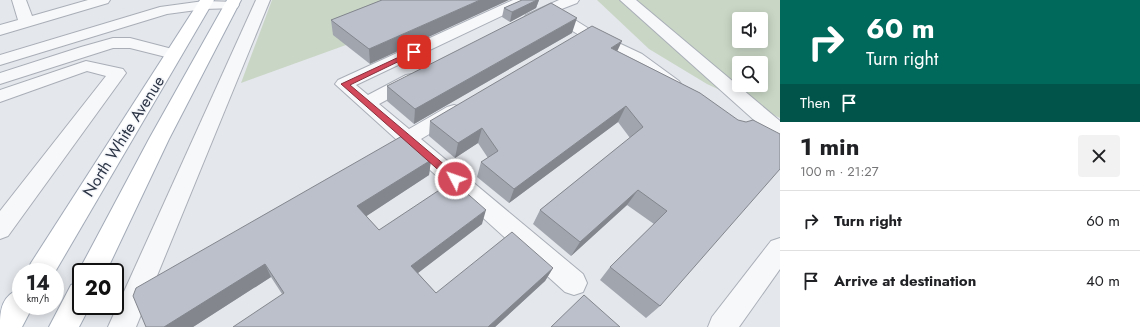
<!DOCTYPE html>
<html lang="en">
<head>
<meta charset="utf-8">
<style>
	:root { --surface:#fff; --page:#f2f2f2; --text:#202124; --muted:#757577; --line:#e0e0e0 }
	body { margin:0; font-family:Jost,sans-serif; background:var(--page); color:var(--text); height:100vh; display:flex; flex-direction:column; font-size:15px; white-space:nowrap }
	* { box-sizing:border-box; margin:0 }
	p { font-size:13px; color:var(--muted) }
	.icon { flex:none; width:22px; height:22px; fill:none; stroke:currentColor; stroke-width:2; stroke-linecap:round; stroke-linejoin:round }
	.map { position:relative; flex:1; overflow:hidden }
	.panel { display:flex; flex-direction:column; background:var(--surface); width:360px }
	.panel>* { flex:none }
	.hud { background:#00695c; color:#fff; overflow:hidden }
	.controls { position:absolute; left:732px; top:12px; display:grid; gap:8px }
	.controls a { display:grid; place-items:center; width:36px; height:36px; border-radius:4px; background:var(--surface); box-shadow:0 2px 10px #0003; font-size:20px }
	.speed { position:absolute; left:12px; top:263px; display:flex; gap:8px; font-size:20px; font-weight:700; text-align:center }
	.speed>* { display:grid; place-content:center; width:52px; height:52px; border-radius:50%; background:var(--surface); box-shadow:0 2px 10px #0003; line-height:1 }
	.speed small { font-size:10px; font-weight:400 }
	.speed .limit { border:2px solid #111; border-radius:6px; background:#fff; color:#111 }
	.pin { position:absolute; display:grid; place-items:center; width:34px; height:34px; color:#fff; margin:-17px; border-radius:8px; box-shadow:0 2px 6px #0006 }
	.me { position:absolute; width:44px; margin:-22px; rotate:311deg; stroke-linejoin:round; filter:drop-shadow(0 0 3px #0008) }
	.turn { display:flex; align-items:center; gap:14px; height:84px; padding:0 20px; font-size:18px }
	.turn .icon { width:52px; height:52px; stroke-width:2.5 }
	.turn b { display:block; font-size:28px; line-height:34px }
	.then { display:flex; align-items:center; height:38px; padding:0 20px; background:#0003; gap:8px; font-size:15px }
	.round { display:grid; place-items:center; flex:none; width:42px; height:42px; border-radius:4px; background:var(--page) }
	.overview { display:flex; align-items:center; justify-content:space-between; height:68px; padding:0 20px }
	h1 { font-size:24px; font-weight:700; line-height:30px }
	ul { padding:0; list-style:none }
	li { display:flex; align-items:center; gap:12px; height:60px; padding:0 20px; border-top:1px solid var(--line) }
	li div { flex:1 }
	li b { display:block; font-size:15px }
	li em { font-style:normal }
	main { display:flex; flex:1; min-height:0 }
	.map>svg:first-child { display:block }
	.green { fill:#c9d6c5; fill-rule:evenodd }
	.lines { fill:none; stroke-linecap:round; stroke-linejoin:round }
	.minor-casing { stroke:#a9aeb7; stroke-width:2 }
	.major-casing { stroke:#a3abb8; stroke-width:2 }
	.minor { fill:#f7f8fa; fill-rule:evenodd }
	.major { fill:#fff; fill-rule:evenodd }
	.wall { fill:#a1a5ae }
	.shaded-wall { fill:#83868d }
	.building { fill:#bbc0ca; stroke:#83868d }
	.route { fill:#d1495b; stroke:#882f3b }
	.labels { text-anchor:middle; stroke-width:3; stroke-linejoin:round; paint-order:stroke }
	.street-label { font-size:16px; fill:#2b3445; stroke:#f4f6f9 }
</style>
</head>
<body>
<main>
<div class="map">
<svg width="780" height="327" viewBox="0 0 780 327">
	<rect width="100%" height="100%" fill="#e4e7ec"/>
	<!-- green -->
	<g class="green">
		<polygon points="272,0 418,0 346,45 241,83"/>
		<path d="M597 0H780V118L707 84 649 49ZM739 19H761V41H739ZM739 63H761V85H739Z"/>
	</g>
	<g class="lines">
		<!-- minor casing -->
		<g class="minor-casing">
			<g id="minor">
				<polygon points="12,0 26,0 32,16 88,0 110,0 108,3 0,35 0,25 18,20"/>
				<polygon points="256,0 270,0 136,327 108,327"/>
				<polygon points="513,0 531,0 529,3 356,85 368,95 406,75 412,74 418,75 421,79 418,83 379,104 409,129 447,107 454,105 461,107 463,111 461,115 421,139 583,274 587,283 583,292 574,295 565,292 335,84 338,80"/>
				<polygon points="559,0 579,0 577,3 559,10 591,30 642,54 679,81 682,85 679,89 673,91 667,89 630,62 581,36 547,16 531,22 526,21 524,18 526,15"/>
				<polygon points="620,0 636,0 780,121 780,139 773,137"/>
				<polygon points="204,1 237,2 239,5 237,8 204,9 167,14 0,65 0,55 160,7"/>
				<polygon points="113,38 130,38 180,51 182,54 180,57 174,59 130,48 113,48 0,84 0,73 81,47"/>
				<polygon points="86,61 123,69 126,73 8,236 0,239 0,211 106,76 87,71 0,102 0,90"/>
				<polygon points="780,238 780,269 739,327 708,327 712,317 771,241"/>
			</g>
		</g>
		<!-- major casing -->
		<g class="major-casing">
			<g id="major">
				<polygon points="200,0 214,0 55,272 27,272 31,263"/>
				<polygon points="227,0 241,0 169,139 106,272 81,272 81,277 79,272 83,263 149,139"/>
				<polygon points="81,281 81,306 90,306 79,327 49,327 71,285"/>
				<path d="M21 288V306H33L22 327H0C0 308 2 296 21 288Z"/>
			</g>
		</g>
		<!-- minor -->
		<use href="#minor" class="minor"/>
		<!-- major -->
		<use href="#major" class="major"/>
	</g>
	<!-- wall -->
	<g class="wall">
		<polygon points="382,0 370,64 333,35 331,20"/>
		<polygon points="522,0 539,0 536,8 510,22 502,17 504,8"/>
		<polygon points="572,33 414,124 387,101 387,86"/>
		<polygon points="617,51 700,93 660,306 646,318 600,280 610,267 654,224 627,205 571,256 533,224 540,210 630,138 618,122 509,203 477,177 481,162 488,158 478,143 455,158 429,136 430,121"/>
		<polygon points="431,160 429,175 366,216 379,230 482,224 418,273 436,293 553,268 545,281 495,327 282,294 271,277 193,327 146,327"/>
	</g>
	<!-- shaded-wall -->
	<g class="shaded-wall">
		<polygon points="480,0 509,0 370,64 369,49"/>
		<polygon points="537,0 539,0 536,8 510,22 512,12"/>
		<polygon points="577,18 572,33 414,124 415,109"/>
		<polygon points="622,41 615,56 611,48"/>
		<polygon points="626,106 618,122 509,203 514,189"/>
		<polygon points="482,128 478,143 455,158 458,143"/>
		<polygon points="431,160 429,175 359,221 357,206"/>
		<polygon points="638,190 627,205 571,256 580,242"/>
		<polygon points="486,210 482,224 410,279 411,266"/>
		<polygon points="265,264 271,277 193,327 164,327"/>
		<polygon points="553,268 545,281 495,327 488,327"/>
	</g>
	<!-- building -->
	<g class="building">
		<polygon points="382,0 480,0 369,49 331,20"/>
		<polygon points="522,0 537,0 512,12 504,8"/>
		<polygon points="551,3 577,18 415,109 387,86"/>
		<polygon points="592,26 622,41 611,48 700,93 738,120 746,122 753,120 780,134 780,169 660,306 610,267 667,211 638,190 580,242 540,210 643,127 626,106 514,189 481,162 498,151 482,128 458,143 430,121"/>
		<polygon points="402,136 431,160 357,206 379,230 453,181 486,210 411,266 436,293 512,232 553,268 488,327 233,327 284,293 265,264 164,327 146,327 133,296 136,288"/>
		<polygon points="584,295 620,327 551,327"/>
	</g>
	<!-- route -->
	<polygon class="route" points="414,50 417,52 416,53 350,85 459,177 460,179 459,182 452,182 341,84"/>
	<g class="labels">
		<!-- street labels -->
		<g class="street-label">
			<text transform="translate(123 136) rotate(-58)" y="6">North White Avenue</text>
		</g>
	</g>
</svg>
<div class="controls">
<a><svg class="icon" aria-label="sound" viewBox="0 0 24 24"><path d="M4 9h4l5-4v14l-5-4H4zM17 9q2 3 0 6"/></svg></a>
<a><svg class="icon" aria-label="search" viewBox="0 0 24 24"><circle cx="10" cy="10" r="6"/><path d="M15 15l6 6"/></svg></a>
</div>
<div class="speed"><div>14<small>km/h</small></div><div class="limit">20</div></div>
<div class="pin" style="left:414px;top:52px;background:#d93025"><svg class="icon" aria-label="arrive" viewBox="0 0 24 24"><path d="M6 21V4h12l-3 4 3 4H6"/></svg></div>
<svg class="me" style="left:455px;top:179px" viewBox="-20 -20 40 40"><circle r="17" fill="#d1495b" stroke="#fff" stroke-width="3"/><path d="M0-11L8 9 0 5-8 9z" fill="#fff"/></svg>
</div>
<section class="panel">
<div class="hud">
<div class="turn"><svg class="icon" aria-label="right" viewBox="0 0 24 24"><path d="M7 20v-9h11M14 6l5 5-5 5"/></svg><div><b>60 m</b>Turn right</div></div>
<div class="then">Then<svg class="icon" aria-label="arrive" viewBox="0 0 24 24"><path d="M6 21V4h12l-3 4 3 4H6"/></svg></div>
</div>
<div class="overview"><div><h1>1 min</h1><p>100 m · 21:27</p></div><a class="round"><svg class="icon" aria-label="close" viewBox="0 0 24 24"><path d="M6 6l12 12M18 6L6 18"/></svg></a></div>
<ul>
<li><svg class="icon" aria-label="right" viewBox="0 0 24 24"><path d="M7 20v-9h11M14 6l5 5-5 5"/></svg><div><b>Turn right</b></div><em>60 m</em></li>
<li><svg class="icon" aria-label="arrive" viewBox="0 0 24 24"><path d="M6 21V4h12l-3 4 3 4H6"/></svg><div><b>Arrive at destination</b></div><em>40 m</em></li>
</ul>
</section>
</main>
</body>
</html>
